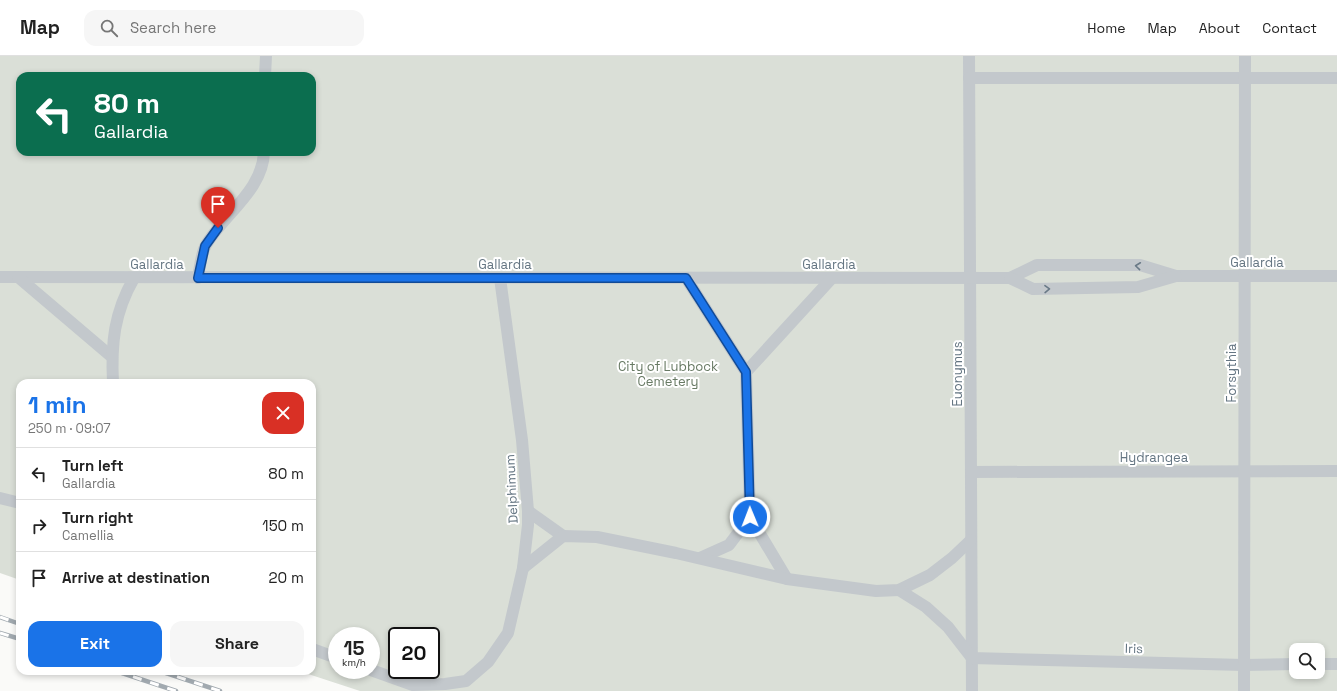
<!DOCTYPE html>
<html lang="en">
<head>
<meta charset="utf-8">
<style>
	:root { --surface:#fff; --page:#f6f6f6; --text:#222; --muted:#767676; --line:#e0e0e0; --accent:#1a73e8 }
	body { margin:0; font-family:"Space Grotesk",sans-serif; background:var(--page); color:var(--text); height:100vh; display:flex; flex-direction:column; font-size:15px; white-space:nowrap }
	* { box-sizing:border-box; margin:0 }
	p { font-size:13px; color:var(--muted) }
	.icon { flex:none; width:22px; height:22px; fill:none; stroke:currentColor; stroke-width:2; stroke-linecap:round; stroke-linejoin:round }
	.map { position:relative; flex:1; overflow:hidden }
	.sheet { position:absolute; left:16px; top:323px; width:300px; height:296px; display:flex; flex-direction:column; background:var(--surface); border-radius:12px; box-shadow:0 2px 6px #0003 }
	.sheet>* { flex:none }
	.banner { position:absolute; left:16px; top:16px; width:300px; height:84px; border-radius:12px; box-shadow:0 2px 6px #0003; background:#0b6e4f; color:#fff; overflow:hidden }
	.controls { position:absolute; left:1289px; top:587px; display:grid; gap:8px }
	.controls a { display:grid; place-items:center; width:36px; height:36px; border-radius:8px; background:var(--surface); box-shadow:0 2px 6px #0003; font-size:20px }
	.speed { position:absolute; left:328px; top:571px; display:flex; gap:8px; font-size:20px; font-weight:700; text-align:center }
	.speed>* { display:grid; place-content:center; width:52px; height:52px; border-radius:50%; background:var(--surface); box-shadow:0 2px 6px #0003; line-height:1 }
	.speed small { font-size:10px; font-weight:400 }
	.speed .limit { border:2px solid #111; border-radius:6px; background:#fff; color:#111 }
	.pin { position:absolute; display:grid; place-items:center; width:34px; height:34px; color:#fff; margin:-41px -17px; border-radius:50% 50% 50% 0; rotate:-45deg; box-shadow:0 0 4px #0007 }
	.pin .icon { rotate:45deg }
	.me { position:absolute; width:44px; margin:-22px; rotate:359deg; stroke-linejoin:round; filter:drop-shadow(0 0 3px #0008) }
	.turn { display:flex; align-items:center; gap:14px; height:84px; padding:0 12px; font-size:18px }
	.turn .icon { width:52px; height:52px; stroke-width:2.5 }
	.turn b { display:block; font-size:28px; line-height:34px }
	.round { display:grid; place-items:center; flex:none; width:42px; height:42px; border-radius:12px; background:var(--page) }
	.head { display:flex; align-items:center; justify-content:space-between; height:68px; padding:0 12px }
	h1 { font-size:24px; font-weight:700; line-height:30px; color:var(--accent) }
	.primary-button { display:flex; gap:8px; margin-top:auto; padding:8px 12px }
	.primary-button a { flex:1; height:46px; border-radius:12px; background:var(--accent); color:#fff; font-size:16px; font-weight:700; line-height:46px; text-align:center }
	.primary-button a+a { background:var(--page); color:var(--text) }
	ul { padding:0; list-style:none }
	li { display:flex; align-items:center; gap:12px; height:52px; padding:0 12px; border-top:1px solid var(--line) }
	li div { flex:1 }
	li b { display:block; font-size:15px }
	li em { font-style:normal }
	header { display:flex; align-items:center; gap:24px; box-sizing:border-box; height:56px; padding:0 20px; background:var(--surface); border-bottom:1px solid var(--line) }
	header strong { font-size:19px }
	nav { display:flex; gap:22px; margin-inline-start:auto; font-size:14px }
	.search { width:280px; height:36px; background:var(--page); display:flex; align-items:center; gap:10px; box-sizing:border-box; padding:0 14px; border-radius:12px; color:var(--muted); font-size:15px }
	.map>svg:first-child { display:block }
	.green { fill:#dadfd7; fill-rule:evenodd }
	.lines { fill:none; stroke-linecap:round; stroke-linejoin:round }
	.lane { stroke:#c3c8cc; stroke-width:12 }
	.rail-casing { stroke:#a2aab0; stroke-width:4.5 }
	.rail { stroke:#fff; stroke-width:3; stroke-dasharray:9; stroke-linecap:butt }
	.oneway { stroke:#6a7a87 }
	.route-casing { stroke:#114b97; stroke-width:10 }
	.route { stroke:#1a73e8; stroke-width:7 }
	.labels { text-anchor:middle; stroke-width:4; stroke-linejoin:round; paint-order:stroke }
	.street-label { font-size:13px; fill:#657683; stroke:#fff }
	.park-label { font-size:13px; fill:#687a64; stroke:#fff }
</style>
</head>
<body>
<header>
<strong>Map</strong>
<div class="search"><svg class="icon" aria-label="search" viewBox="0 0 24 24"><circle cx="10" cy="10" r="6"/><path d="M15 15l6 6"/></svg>Search here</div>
<nav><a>Home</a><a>Map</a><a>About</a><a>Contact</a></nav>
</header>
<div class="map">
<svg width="1337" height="635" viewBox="0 0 1337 635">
	<rect width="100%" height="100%" fill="#fafaf8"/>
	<!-- green -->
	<path class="green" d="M0 0H1337V635H360L299 615H312V327H20V524L0 517ZM20 20H312V96H20ZM337 580H371V614H337ZM397 580H431V614H397ZM1296 594H1318V616H1296Z"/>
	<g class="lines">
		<!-- lane -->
		<g class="lane">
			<polyline points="969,0 972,635"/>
			<polyline points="265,20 266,0"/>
			<polyline points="969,22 1337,22"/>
			<polyline points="0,221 1010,222 1037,209 1140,209 1176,220 1337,220"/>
			<polyline points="18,221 112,301"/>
			<path d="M198 222C200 212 201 197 206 189 224 158 263 134 264 96"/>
			<polyline points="686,222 746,316 750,461 729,489 700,502"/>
			<polyline points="1010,222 1033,233 1138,231 1176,220"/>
			<polyline points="746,316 832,222"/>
			<path d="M113 327C111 287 114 257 134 222"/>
			<polyline points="971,416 1337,415"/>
			<polyline points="0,442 20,447"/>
			<polyline points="528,455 563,480"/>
			<polyline points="750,461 787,523"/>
			<polyline points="523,512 563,480 597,481 676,497 787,523 876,535 899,534 930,519 952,502 971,484"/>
			<polyline points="899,534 926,551 948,571 972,602 1244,609 1296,608"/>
			<polyline points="312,593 337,602"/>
			<polyline points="1318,608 1337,608"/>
			<polyline points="371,614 413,629 445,628 466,625 488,606 508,577 523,512 528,469 528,455 522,384 500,222"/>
			<polyline points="1244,635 1245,0"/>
		</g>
		<!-- rail casing -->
		<g class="rail-casing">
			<g id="rail">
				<polyline points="0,561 20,568"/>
				<polyline points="0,577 20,583"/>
				<polyline points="116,615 176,635"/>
				<polyline points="160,615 220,635"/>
			</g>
		</g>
		<!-- rail -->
		<use href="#rail" class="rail"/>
	</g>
	<!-- one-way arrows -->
	<defs><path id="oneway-chevron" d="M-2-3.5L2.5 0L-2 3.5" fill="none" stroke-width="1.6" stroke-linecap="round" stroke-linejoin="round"/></defs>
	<g class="oneway">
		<use href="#oneway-chevron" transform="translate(1138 210) rotate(-174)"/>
		<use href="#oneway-chevron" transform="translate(1047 233) rotate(-1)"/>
	</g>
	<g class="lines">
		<!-- route casing -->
		<g class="route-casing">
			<polyline id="route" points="218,172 205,190 198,222 686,222 746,316 750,461"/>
		</g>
		<!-- route -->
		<use href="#route" class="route"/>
	</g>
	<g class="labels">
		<!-- street labels -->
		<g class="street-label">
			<text x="1257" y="211">Gallardia</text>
			<text x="157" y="213">Gallardia</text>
			<text x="505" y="213">Gallardia</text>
			<text x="829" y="213">Gallardia</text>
			<text transform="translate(1231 317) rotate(-90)" y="5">Forsythia</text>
			<text transform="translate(957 318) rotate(-90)" y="5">Euonymus</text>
			<text x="1154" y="406">Hydrangea</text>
			<text transform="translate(511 433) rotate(-93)" y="5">Delphimum</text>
			<text transform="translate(1134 592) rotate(1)" y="5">Iris</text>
		</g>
		<!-- park labels -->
		<g class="park-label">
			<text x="668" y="315">City of Lubbock<tspan x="668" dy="15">Cemetery</tspan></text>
		</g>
	</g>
</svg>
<div class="controls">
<a><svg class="icon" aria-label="search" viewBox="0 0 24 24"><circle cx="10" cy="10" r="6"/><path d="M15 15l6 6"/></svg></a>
</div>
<div class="speed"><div>15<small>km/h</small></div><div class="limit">20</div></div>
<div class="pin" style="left:218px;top:172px;background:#d93025"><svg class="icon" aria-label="arrive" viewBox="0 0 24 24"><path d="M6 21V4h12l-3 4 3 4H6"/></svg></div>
<svg class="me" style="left:750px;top:461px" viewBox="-20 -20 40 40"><circle r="17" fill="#1a73e8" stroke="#fff" stroke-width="3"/><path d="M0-11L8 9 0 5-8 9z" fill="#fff"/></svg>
<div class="banner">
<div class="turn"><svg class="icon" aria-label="left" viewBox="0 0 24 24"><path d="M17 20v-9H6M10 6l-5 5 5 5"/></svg><div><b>80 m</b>Gallardia</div></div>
</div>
<section class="sheet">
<div class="head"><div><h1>1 min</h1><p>250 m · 09:07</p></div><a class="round" style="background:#d93025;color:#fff"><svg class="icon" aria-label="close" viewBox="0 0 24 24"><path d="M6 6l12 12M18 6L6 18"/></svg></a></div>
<ul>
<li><svg class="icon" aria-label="left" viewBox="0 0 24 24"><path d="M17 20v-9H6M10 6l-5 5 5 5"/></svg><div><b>Turn left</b><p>Gallardia</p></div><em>80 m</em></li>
<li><svg class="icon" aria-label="right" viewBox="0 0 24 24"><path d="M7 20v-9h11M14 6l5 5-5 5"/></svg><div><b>Turn right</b><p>Camellia</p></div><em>150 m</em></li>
<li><svg class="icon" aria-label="arrive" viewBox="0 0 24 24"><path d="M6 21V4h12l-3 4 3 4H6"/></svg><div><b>Arrive at destination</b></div><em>20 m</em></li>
</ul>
<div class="primary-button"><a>Exit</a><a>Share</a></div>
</section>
</div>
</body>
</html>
